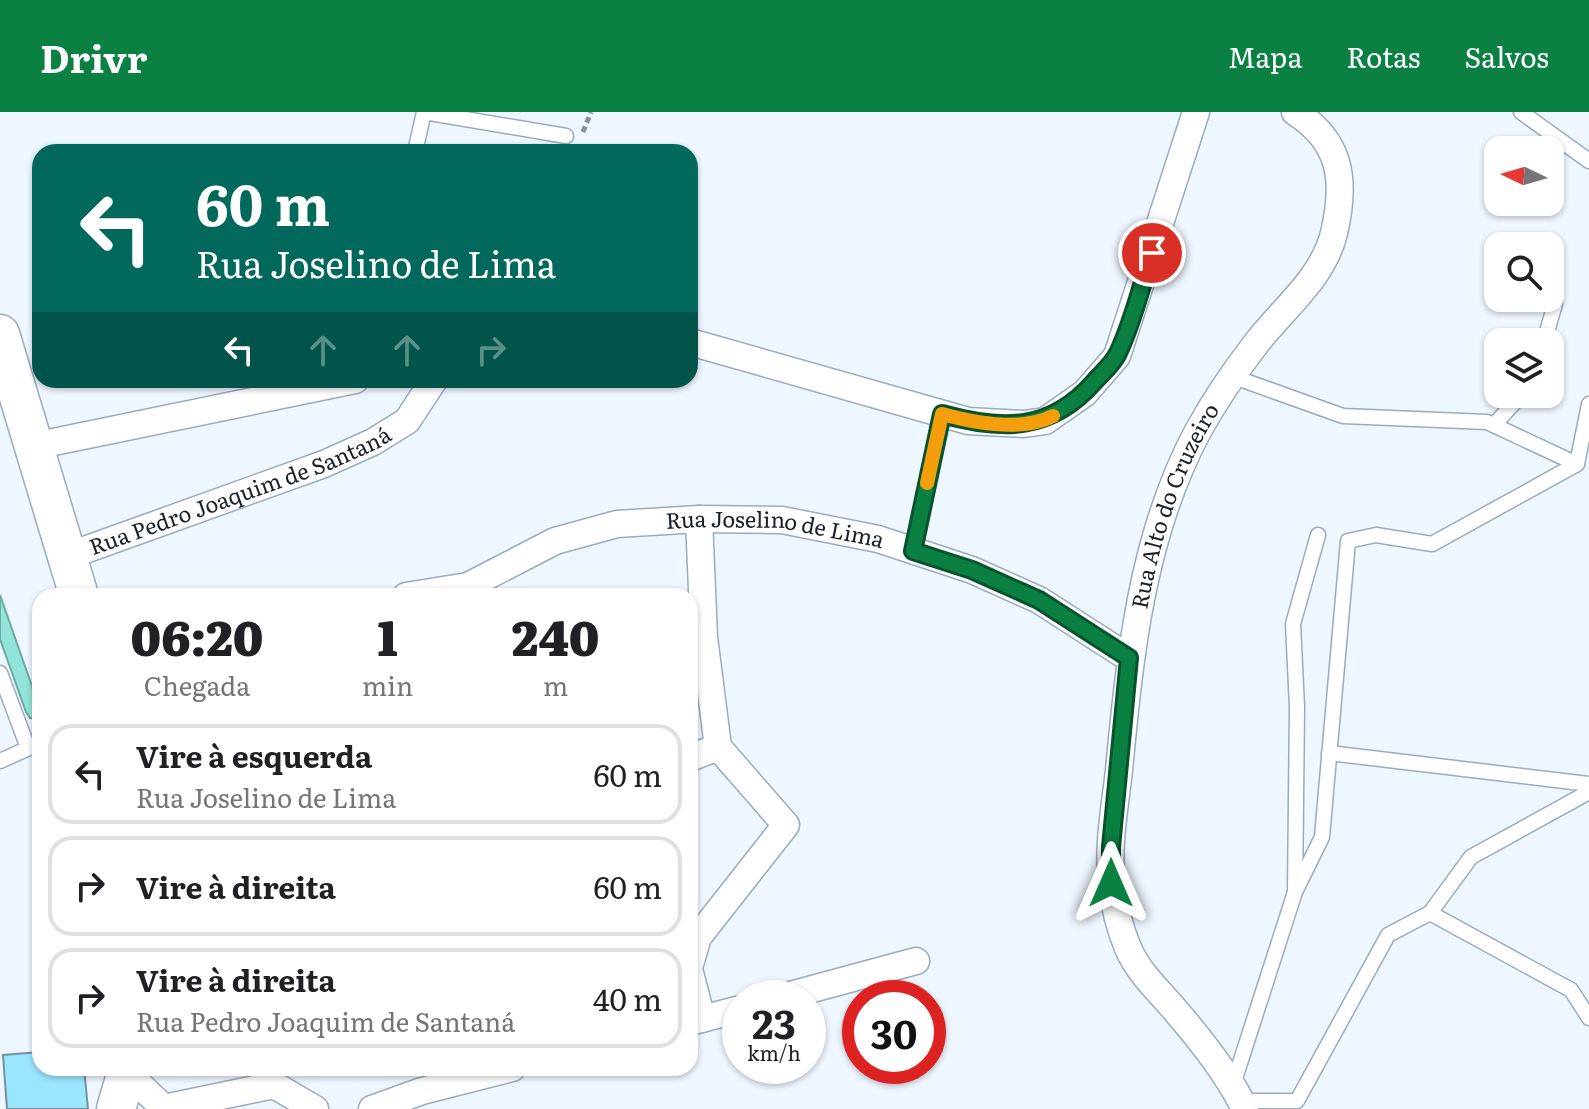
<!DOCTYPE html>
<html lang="pt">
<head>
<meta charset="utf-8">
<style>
	:root { --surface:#fff; --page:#f2f2f2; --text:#202124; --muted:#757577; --line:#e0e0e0; --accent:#0b8043 }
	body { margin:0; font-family:Literata,serif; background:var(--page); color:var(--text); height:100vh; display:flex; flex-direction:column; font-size:30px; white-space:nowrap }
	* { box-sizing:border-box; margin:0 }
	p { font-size:26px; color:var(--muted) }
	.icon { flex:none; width:44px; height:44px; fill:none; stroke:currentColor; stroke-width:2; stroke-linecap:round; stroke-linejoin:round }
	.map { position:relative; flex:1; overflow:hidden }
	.side { position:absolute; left:32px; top:476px; width:666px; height:488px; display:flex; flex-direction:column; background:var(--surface); border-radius:24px; box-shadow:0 2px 6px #0004 }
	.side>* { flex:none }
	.banner { position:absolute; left:32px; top:32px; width:666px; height:244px; border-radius:24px; box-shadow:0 2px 6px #0004; background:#00695c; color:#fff; overflow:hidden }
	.needle { width:52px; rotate:275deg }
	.controls { position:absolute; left:1484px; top:24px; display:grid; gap:16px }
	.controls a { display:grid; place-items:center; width:80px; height:80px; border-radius:16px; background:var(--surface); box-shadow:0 2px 6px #0004; font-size:40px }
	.speed { position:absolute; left:722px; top:868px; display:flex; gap:16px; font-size:40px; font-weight:700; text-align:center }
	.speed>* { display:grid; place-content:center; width:104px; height:104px; border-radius:50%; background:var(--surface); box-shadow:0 2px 6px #0004; line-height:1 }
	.speed small { font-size:20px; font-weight:400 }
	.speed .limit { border:12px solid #d22; background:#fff; color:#111 }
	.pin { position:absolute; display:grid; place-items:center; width:68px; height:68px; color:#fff; margin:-34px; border:4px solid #fff; border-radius:50%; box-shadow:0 2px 8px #0007 }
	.me { position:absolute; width:88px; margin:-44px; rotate:0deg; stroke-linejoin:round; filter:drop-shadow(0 0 6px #0008) }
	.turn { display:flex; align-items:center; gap:28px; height:168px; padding:0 32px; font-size:36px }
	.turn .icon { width:104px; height:104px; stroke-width:2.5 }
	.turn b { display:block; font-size:56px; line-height:68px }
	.lanes { display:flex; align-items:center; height:76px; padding:0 32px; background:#0003; justify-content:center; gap:40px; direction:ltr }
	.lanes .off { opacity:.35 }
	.eta { display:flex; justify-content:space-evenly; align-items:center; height:136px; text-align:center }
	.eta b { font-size:48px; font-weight:800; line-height:56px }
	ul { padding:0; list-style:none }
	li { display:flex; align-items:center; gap:24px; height:100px; margin:0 16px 12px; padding:0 16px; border:4px solid var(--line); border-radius:24px }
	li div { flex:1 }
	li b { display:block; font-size:30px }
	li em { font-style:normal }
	header { display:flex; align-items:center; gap:48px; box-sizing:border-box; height:112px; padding:0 40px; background:var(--accent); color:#fff }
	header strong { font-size:38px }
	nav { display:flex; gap:44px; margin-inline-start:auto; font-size:28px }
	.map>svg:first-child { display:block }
	.water { fill:#92e4da; stroke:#6ea9a5; stroke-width:2 }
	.building { fill:#9be6ff; stroke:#74929c; stroke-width:2 }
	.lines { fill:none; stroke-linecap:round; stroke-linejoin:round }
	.lane-casing { stroke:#9aabc1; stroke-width:17 }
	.street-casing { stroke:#9aabc1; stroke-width:29 }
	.secondary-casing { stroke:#9aabc1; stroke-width:41 }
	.path { stroke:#899099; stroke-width:5; stroke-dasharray:6 4; stroke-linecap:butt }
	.lane { stroke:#fff; stroke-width:14 }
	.street { stroke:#fff; stroke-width:26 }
	.secondary { stroke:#fff; stroke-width:38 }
	.route-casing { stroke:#07532c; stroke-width:20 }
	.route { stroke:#0b8043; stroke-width:14 }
	.slow { stroke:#f59e0b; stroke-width:14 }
	.labels { text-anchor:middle; stroke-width:7; stroke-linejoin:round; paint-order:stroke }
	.street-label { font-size:22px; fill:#1a2028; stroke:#fff }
</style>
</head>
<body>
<header>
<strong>Drivr</strong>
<nav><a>Mapa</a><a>Rotas</a><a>Salvos</a></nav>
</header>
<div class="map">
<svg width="1589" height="997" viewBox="0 0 1589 997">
	<rect width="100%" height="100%" fill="#eef6ff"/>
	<!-- water -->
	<polygon class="water" points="0,483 40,597 40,607 30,606 26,600 0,527"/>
	<!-- building -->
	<polygon class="building" points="40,940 40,956 84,956 88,997 7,997 3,943"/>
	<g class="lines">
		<!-- lane casing -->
		<g class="lane-casing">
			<g id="lane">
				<polyline points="424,0 566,24"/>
				<polyline points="1521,0 1589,49"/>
				<polyline points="415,40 424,0"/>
				<polyline points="1544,230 1555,192"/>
				<polyline points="1234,265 1343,304 1487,310 1577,352"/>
				<polyline points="1494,313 1522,282"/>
				<polyline points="913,439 942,302"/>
				<polyline points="0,561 28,636"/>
				<polyline points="1329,641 1589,672"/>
				<polyline points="0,649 40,631"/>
				<polyline points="1295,780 1322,725 1348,429 1376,423 1432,432 1577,352 1589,292"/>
				<polyline points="1430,801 1471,745 1589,680"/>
				<polyline points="1232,976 1295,780 1297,595 1293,512 1318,423"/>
				<polyline points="1240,989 1297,989 1388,823 1430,801 1571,878 1589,906"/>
			</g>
		</g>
		<!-- street casing -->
		<g class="street-casing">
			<g id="street">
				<polyline points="690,230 968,309 1024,312 1045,309 1085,281 1117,244 1196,0"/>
				<polyline points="34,334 355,268"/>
				<path id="s1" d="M68 444 324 352 373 330 407 309 434 268"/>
				<path id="s2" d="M406 484 468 474 555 429 617 412 699 407 782 408 878 427 972 458 1039 488 1129 546"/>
				<polyline points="690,646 718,635"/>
				<polyline points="690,852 698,825 786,713 718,635 704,525 699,407"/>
				<polyline points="690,861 702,907"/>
				<polyline points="779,886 916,849"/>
				<polyline points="690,910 740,897"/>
				<polyline points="127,961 165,997"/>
				<polyline points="164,996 274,973 315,997"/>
				<polyline points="372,997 422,979 512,956"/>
				<path id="s3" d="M1245 997C1228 962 1201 928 1175 898 1159 879 1138 860 1128 836 1120 817 1114 793 1112 772 1107 735 1115 695 1119 658 1130 542 1142 423 1198 319 1214 290 1235 259 1255 233 1282 197 1323 167 1334 121 1346 69 1342 30 1295 0"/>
			</g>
		</g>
		<!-- secondary casing -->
		<g class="secondary-casing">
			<g id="secondary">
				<polyline points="0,222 79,484"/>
				<polyline points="116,997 128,956"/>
			</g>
		</g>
		<!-- path -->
		<polyline class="path" points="583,20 591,0"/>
		<!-- lane -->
		<use href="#lane" class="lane"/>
		<!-- street -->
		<use href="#street" class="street"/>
		<!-- secondary -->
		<use href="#secondary" class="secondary"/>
	</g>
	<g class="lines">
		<!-- route casing -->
		<g class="route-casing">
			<path id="route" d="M1111 771V735L1129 546 1039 488 972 458 913 439 942 302C1003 319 1051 319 1094 270 1102 261 1113 252 1118 241 1133 210 1141 174 1152 141"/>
		</g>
		<!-- route -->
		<use href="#route" class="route"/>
		<!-- slow -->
		<path class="slow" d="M927 371 942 302C975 311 1022 320 1053 304"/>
	</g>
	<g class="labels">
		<!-- street labels -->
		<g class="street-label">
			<text dy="8" stroke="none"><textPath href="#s1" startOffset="184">Rua Pedro Joaquim de Santaná</textPath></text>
			<text dy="8" stroke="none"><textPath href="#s3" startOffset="652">Rua Alto do Cruzeiro</textPath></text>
			<text dy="8" stroke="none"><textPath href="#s2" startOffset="384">Rua Joselino de Lima</textPath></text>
		</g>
	</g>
</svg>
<div class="controls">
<a><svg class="needle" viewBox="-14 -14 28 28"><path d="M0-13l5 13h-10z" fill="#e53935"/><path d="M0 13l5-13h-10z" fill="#757577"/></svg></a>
<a><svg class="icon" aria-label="search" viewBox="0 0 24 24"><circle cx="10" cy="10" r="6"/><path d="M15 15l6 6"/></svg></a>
<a><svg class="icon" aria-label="layers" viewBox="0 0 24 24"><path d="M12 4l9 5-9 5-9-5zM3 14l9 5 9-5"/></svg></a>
</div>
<div class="speed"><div>23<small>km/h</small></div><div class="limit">30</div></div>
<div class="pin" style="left:1152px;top:141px;background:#d93025"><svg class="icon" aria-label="arrive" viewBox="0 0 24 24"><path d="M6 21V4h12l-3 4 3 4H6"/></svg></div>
<svg class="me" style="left:1111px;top:771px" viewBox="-20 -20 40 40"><path d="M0-17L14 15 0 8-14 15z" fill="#0b8043" stroke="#fff" stroke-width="4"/></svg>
<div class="banner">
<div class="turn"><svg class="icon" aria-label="left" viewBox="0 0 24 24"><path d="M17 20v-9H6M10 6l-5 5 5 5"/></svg><div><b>60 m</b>Rua Joselino de Lima</div></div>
<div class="lanes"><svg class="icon" aria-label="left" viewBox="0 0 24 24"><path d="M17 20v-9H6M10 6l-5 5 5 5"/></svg><svg class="icon off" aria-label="ahead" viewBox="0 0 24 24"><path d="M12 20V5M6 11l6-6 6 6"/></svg><svg class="icon off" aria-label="ahead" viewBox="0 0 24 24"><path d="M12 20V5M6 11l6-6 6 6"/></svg><svg class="icon off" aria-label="right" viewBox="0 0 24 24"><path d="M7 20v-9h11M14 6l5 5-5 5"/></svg></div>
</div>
<section class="side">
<div class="eta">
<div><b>06:20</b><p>Chegada</p></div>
<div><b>1</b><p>min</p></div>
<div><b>240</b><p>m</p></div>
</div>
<ul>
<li><svg class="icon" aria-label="left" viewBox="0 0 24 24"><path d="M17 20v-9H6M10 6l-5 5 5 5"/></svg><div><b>Vire à esquerda</b><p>Rua Joselino de Lima</p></div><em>60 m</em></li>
<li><svg class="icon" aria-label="right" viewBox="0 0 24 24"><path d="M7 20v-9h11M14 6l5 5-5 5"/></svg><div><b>Vire à direita</b></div><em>60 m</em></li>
<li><svg class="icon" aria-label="right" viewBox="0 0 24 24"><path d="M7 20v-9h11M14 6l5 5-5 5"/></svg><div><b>Vire à direita</b><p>Rua Pedro Joaquim de Santaná</p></div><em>40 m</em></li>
</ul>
</section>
</div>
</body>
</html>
